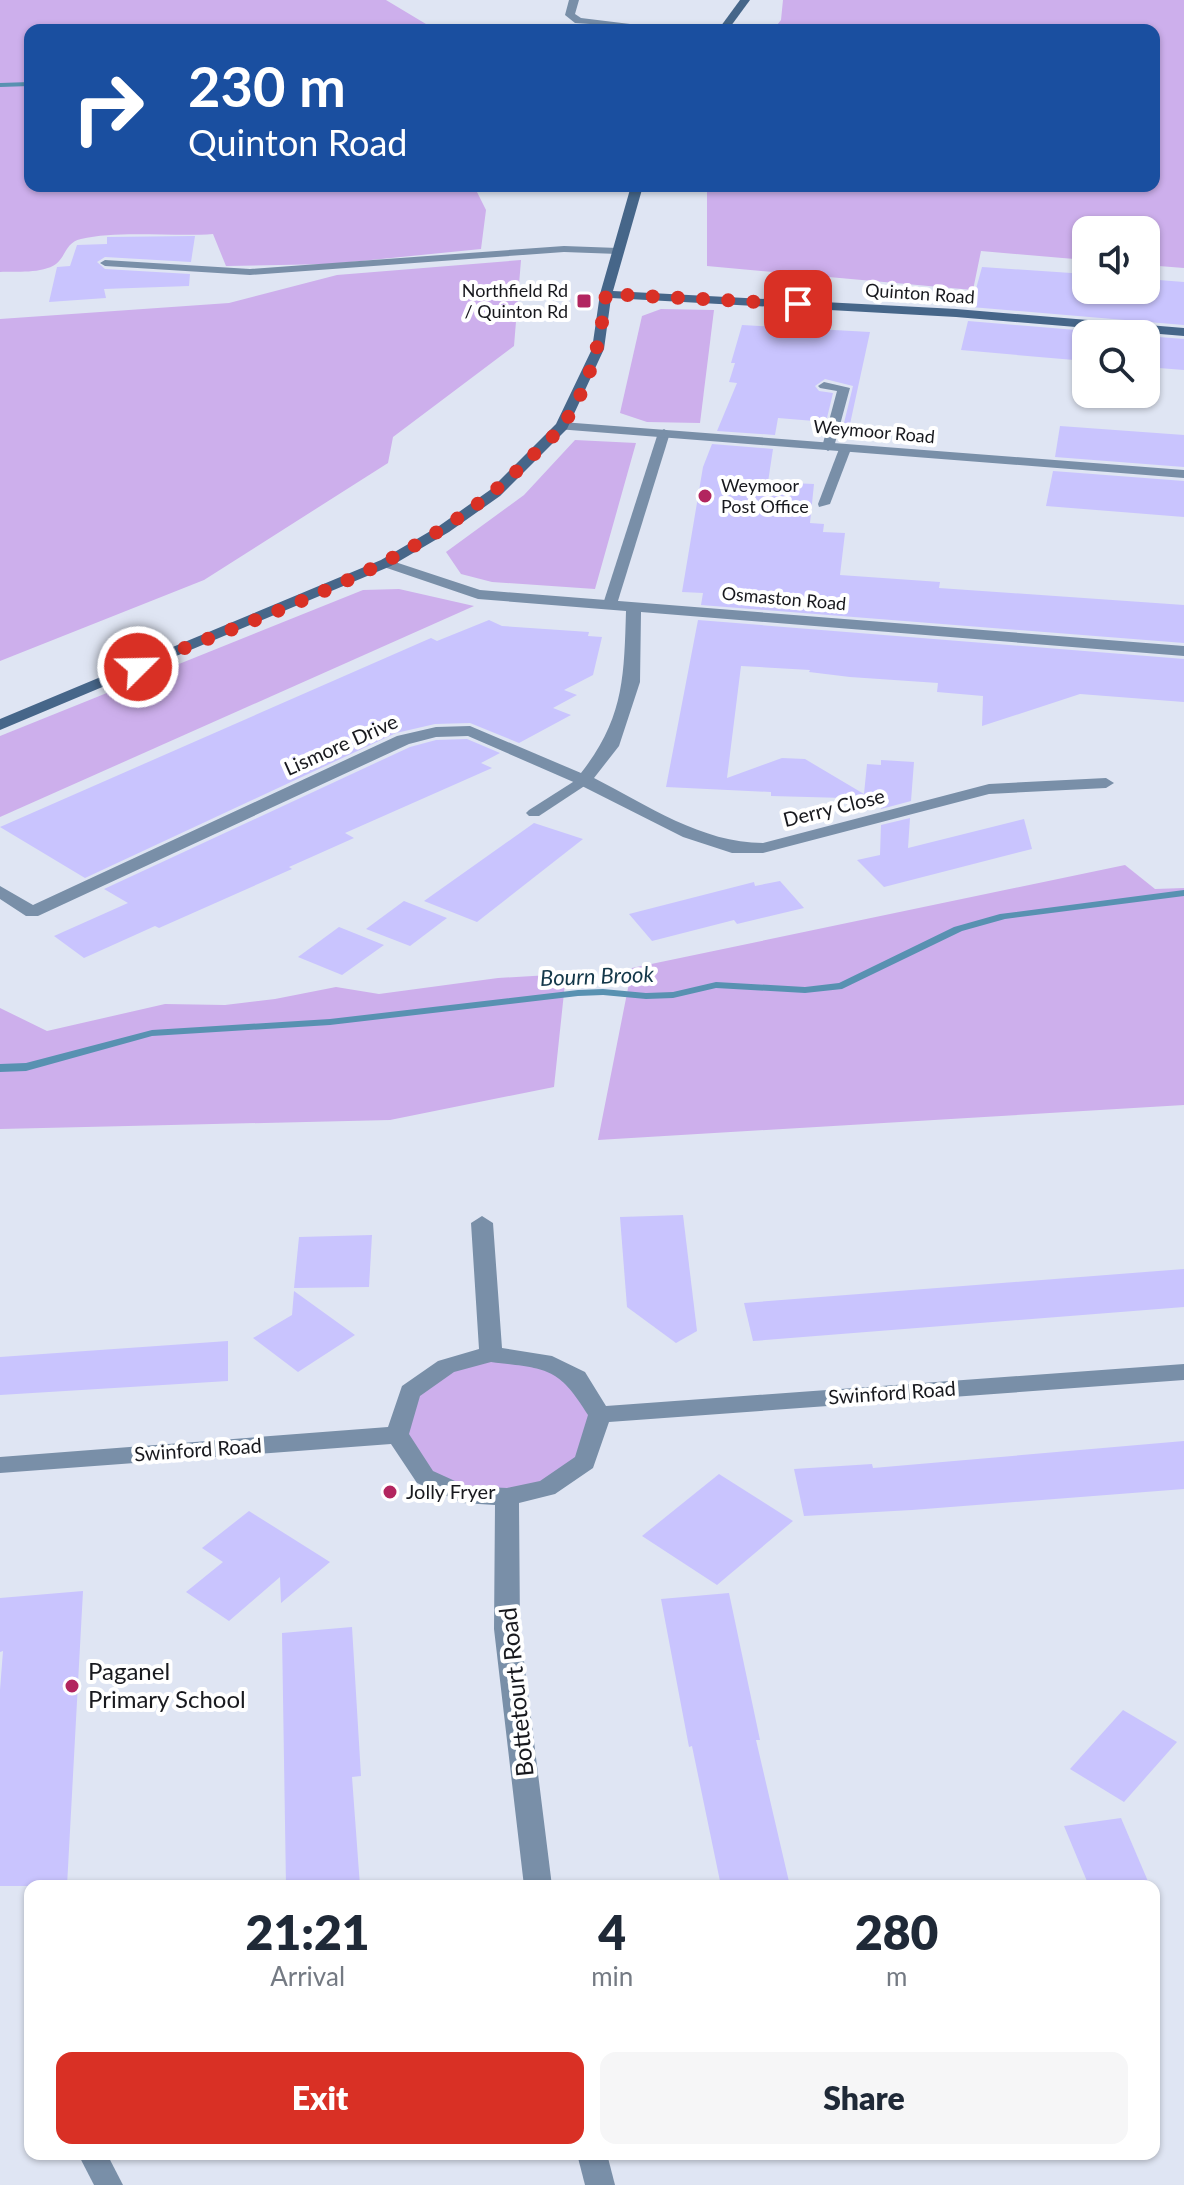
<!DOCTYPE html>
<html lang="en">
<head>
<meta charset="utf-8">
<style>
	:root { --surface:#fff; --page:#f6f6f7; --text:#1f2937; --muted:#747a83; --accent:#d93025 }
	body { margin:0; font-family:Lato,sans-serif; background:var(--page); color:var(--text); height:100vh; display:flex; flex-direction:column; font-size:30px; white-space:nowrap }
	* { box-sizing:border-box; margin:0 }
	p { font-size:26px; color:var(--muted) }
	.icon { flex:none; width:44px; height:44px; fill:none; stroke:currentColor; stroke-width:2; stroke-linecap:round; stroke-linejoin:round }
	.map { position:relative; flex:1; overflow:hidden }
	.side { position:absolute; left:24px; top:1880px; width:1136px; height:280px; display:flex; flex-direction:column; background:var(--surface); border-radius:16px; box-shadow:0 2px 6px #0004 }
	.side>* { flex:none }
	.banner { position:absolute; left:24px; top:24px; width:1136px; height:168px; border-radius:16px; box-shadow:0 2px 6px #0004; background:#1a4fa0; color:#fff; overflow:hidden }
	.controls { position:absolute; left:1072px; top:216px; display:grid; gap:16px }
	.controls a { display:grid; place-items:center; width:88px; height:88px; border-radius:16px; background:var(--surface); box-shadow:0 2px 6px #0004; font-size:40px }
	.pin { position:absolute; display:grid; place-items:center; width:68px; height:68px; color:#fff; margin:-34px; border-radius:16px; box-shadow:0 4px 12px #0006 }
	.me { position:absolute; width:88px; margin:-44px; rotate:67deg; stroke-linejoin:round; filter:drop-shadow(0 0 6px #0008) }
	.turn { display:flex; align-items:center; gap:28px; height:168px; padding:0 32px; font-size:36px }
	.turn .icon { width:104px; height:104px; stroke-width:2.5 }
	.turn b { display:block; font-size:56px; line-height:68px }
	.eta { display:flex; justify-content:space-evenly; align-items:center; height:136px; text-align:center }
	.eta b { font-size:48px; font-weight:800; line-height:56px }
	.primary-button { display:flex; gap:16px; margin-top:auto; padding:16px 32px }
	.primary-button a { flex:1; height:92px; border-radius:16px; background:var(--accent); color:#fff; font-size:32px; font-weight:800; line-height:92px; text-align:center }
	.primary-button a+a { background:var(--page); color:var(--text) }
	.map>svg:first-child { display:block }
	.green { fill:#cdafec }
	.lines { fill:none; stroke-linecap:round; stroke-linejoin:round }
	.stream { fill:#5891b1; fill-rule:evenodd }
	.building { fill:#c9c4fe }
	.lane { fill:#798fa8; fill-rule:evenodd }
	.street { fill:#798fa8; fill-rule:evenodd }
	.secondary { fill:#466689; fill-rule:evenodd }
	.route { stroke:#d93025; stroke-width:14; stroke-dasharray:0 25.2 }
	.poi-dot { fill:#b2255f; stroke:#fff; stroke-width:3 }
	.labels { text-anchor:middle; stroke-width:8; stroke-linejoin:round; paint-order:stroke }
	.far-poi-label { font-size:18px; fill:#18191e; stroke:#fff; text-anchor:end }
	.far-street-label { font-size:18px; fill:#18191e; stroke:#fff }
	.street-label { font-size:20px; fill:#18191e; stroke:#fff }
	.poi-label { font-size:20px; fill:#18191e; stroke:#fff; text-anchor:start }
	.water-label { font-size:22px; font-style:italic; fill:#133749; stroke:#fff }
	.near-poi-label { font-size:24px; fill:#18191e; stroke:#fff; text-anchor:start }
	.near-street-label { font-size:24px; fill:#18191e; stroke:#fff }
</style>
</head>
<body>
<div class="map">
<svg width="1184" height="2185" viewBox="0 0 1184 2185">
	<rect width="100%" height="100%" fill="#dfe5f3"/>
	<!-- green -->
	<g class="green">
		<path d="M0 0H386L436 30H30V186H474L486 210 481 249 331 264 226 266 213 234C174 237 117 230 81 239 66 242 66 256 56 264 42 274 16 271 0 272Z"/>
		<polygon points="783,0 1184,0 1184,268 1146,265 1146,230 1086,230 1086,260 981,251 973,290 707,266 707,186 1154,186 1154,30 773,30 781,20"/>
		<polygon points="521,260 514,346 393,437 388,463 204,580 0,661 0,319 229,303 337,275"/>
		<polygon points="661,309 714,310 700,423 647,422 620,413 642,316"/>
		<polygon points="575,440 636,443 595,589 492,582 461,574 446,552 524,495"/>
		<polygon points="399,589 474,606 0,817 0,736 363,590"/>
		<polygon points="1125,865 1155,889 1184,888 1184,1105 598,1140 632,968"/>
		<polygon points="566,974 554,1087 390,1120 0,1129 0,1008 47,1031 165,1004 225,1005 275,999 336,987 379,994 498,978"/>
		<path d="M491 1358 543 1364 574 1380 597 1415C593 1428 590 1452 581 1461 547 1497 467 1506 427 1475 416 1466 408 1446 400 1434L411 1394 447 1367Z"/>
	</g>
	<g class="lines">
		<!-- stream -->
		<g class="stream">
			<polygon points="30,82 30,86 0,87 0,83"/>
			<polygon points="1184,890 1184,896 1005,919 962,931 842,989 805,993 716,988 673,998 646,999 603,995 578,996 330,1025 152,1036 26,1071 0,1072 0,1064 26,1063 152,1030 330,1019 578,990 603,989 646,993 673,992 716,982 805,987 839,983 954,927 1000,914"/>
		</g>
	</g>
	<!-- building -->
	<g class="building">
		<polygon points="195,236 191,262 105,257 97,262 105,269 190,274 189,286 104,289 106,298 49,302 57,267 70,266 77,245 107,244 107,237"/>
		<polygon points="982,267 1086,274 1086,290 1146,290 1146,279 1184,282 1184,325 971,307"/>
		<polygon points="968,321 1124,334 1086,334 1086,361 1039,357 961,350"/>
		<polygon points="742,325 870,332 850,424 844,423 853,386 825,379 815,386 819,391 833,393 826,422 778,418 775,435 717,431 737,383 729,382 735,363 731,363"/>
		<polygon points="1146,336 1184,339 1184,370 1146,367"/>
		<polygon points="1060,426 1184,435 1184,467 1055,457"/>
		<polygon points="712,444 773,449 768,482 814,484 810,523 824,524 823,532 845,533 840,575 940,582 939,588 1184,605 1184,643 701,605 703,593 682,592 703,467"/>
		<polygon points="1053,471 1184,481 1184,517 1046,506"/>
		<polygon points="489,620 502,626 589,632 588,636 602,637 593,675 564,690 577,695 553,708 571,715 519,743 470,723 435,724 396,733 85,878 0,827 431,638 437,641"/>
		<polygon points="698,620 1184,659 1184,702 1080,694 982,726 983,696 937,692 938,683 850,677 809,672 810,670 741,666 727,778 782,758 805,759 864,794 867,764 881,765 881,760 914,762 911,801 881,809 881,799 771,796 771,792 666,787"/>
		<polygon points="467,739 500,753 481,763 492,768 345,833 354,838 289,867 292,869 159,928 155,926 84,958 54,936 128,903 104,889 410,747 436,740"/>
		<polygon points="910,818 908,848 1024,819 1032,849 884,887 857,860 880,855 881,825"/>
		<polygon points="534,823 583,839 477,922 424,901"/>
		<polygon points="780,881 804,908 737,924 734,920 652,941 629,914 754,882 755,886"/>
		<polygon points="404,901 447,918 410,946 366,929"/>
		<polygon points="339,927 384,945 342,975 298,957"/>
		<polygon points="683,1215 697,1331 676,1343 627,1307 620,1217"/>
		<polygon points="372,1235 369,1287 294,1288 299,1237"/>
		<polygon points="1184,1269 1184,1307 753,1341 744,1303"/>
		<polygon points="294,1291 355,1335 298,1372 253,1338 292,1315"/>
		<polygon points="228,1341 228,1381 0,1395 0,1357"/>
		<polygon points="1184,1441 1184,1489 912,1510 804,1516 794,1469 872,1464 873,1468"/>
		<polygon points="719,1474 793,1521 717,1585 642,1536"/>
		<polygon points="249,1511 330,1562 281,1603 280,1577 229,1621 186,1592 223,1562 202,1548"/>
		<polygon points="83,1591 67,1886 0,1886 0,1690 3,1651 0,1652 0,1598"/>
		<polygon points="729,1593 760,1740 756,1740 790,1886 721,1886 692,1746 689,1747 661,1599"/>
		<polygon points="352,1627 361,1776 352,1777 360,1886 286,1886 282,1633"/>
		<polygon points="1123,1710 1177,1742 1124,1802 1070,1769"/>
		<polygon points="1121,1818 1150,1886 1089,1886 1064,1826"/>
	</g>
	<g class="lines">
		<!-- lane -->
		<g class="lane">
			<polygon points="564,246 618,248 623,251 618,254 564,252 250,275 105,266 100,263 105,260 250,269"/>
			<polygon points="824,382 850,388 834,447 828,451 822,447 837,391 820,388 818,386"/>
			<polygon points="664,429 670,433 617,604 610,608 605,607 603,604 658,433"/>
			<polygon points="845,445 851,449 830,504 819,507 818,504 839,449"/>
			<polygon points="584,775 592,780 589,783 539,816 529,816 526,813 529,810"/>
			<polygon points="78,2154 107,2154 123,2185 94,2185"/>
		</g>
		<!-- street -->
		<g class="street">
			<polygon points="569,0 579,0 575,14 581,18 679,30 575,23 565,15"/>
			<polygon points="562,422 1184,470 1184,478 557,429 557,423"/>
			<path d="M386 559 480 590 1184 646V656L641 612 640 682 619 746 594 778C647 805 702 843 763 843L989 784 1106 778 1114 783 1106 788 989 794 763 853H732L683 837 578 784 468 736 436 737 409 744 38 916H26L0 899V886L33 905 397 736 436 727 470 726 581 773C624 718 624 677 626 611L478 599 381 566V560Z"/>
			<path d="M482 1216 493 1223 502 1348 552 1356 585 1372 606 1406 1184 1364V1380L609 1422 593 1468 555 1494 519 1503 520 1629 552 1886H524L494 1629 495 1505 463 1503 417 1483 391 1444 0 1473V1457L388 1427 402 1386 438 1361 479 1349 471 1223ZM491 1362C546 1369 558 1366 588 1415L575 1457 540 1481 507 1488 466 1486 433 1471 409 1434 420 1396 454 1372Z"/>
			<polygon points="577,2154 607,2154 615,2185 585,2185"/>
		</g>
		<!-- secondary -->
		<g class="secondary">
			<polygon points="740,0 750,0 728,30 718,30"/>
			<polygon points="631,186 643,186 613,291 956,309 1184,328 1184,336 956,317 611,298 604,349 567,429 500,496 449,532 391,566 0,730 0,719 381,560 439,526 490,490 556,424 592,349 600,294"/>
		</g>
	</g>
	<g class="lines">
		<!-- route -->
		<path class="route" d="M138 667C272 611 424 565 528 460 539 449 553 438 562 426 590 388 601 339 606 294L798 304"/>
	</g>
	<!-- markers -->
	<g class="poi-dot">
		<rect x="576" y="293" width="16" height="16" rx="4"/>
		<circle cx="705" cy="496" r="8"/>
		<circle cx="390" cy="1492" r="8"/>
		<circle cx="72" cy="1686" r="8"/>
	</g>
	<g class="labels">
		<!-- far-poi labels -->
		<g class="far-poi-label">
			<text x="568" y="297">Northfield Rd<tspan x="568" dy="21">/ Quinton Rd</tspan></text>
			<text x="721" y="492" text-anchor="start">Weymoor<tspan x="721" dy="21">Post Office</tspan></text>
		</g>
		<!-- far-street labels -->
		<g class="far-street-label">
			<text transform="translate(920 294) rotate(4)" y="6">Quinton Road</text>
			<text transform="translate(874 432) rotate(5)" y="6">Weymoor Road</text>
			<text transform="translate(784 599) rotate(5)" y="6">Osmaston Road</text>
		</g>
		<!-- street labels -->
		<g class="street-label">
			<text transform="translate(341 745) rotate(-24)" y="7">Lismore Drive</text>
			<text transform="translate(834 808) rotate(-14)" y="7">Derry Close</text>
			<text transform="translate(892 1393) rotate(-4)" y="7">Swinford Road</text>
			<text transform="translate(198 1450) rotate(-4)" y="7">Swinford Road</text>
		</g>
		<!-- poi labels -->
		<g class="poi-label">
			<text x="406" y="1499">Jolly Fryer</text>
		</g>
		<!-- water labels -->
		<g class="water-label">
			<text transform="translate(597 976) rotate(-2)" y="8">Bourn Brook</text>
		</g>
		<!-- near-poi labels -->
		<g class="near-poi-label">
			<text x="88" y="1680">Paganel<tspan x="88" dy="28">Primary School</tspan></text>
		</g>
		<!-- near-street labels -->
		<g class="near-street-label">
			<text transform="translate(517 1692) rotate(-96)" y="8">Bottetourt Road</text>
		</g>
	</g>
</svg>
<div class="controls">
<a><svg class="icon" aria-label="sound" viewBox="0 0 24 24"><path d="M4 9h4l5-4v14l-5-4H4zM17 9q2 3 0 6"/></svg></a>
<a><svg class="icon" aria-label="search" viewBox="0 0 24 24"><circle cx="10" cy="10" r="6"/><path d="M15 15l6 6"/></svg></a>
</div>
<div class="pin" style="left:798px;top:304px;background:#d93025"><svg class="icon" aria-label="arrive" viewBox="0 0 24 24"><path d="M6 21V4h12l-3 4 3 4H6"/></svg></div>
<svg class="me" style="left:138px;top:667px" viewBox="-20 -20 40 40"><circle r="17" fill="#d93025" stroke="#fff" stroke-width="3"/><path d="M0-11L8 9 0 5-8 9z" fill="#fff"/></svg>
<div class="banner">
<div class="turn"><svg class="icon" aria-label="right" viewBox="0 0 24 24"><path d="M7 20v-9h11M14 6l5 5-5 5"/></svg><div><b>230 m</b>Quinton Road</div></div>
</div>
<section class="side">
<div class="eta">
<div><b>21:21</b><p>Arrival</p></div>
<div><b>4</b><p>min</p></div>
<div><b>280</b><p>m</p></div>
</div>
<div class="primary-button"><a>Exit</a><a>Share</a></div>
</section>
</div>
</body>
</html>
